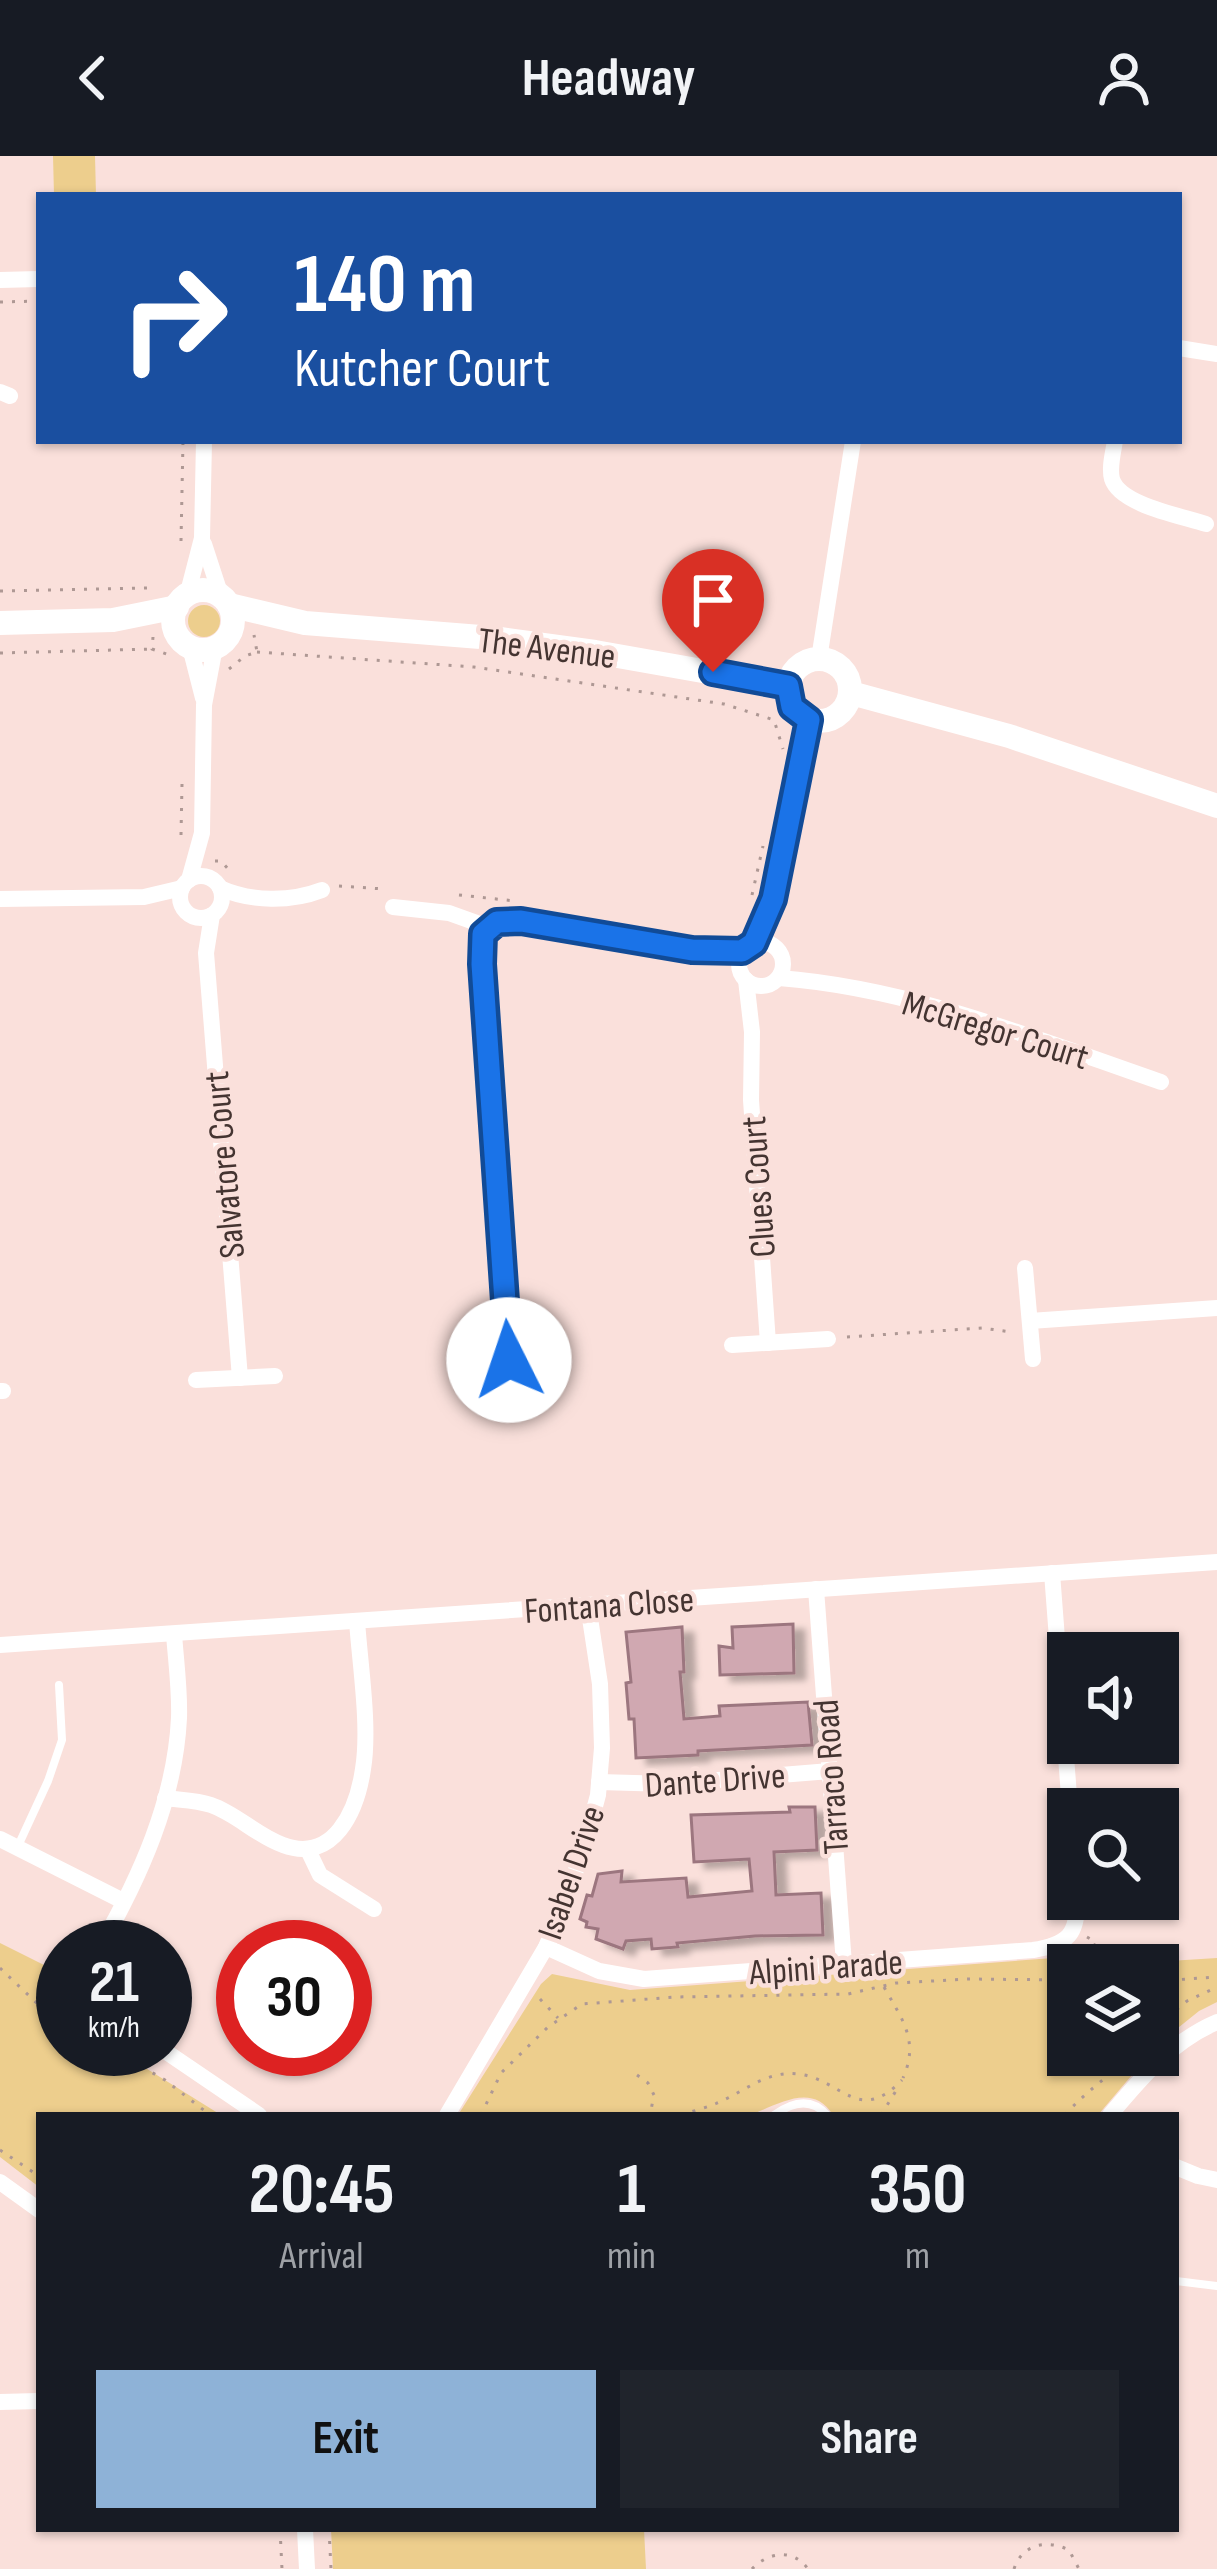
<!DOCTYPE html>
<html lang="en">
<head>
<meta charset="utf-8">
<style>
	:root { --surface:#171b24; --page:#20242c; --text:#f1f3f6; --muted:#9ea1a6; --accent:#8eb2d7 }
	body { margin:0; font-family:"Sofia Sans Condensed",sans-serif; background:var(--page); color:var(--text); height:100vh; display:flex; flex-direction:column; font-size:45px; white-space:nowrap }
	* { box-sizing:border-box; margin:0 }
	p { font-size:39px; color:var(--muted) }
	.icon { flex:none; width:66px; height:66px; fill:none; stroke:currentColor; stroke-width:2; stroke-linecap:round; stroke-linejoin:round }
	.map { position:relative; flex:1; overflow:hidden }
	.details { position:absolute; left:36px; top:1956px; width:1143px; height:420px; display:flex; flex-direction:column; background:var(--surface); border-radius:0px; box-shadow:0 3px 9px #0004 }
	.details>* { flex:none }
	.guide { position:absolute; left:36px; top:36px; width:1146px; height:252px; border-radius:0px; box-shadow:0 3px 9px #0004; background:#1a4fa0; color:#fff; overflow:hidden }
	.controls { position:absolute; left:1047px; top:1476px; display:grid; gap:24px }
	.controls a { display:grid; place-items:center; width:132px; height:132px; border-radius:0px; background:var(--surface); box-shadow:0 3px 9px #0004; font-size:60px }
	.speed { position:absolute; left:36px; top:1764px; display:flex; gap:24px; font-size:60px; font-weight:700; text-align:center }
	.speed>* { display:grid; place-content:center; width:156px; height:156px; border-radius:50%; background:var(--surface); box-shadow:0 3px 9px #0004; line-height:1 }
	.speed small { font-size:30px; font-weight:400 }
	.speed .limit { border:18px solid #d22; background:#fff; color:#111 }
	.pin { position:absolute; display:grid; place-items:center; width:102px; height:102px; color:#fff; margin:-123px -51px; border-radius:50% 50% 50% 0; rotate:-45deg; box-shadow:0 0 12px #0007 }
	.pin .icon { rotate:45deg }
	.me { position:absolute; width:132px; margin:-66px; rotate:356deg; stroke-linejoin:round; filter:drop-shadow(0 0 9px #0008) }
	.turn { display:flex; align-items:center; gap:42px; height:252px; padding:0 60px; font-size:54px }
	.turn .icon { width:156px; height:156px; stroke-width:2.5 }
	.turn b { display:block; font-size:84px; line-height:102px }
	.eta { display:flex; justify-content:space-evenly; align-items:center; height:204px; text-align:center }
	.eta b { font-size:72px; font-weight:700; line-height:84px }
	.cta { display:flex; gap:24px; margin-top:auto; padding:24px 60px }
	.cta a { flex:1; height:138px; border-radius:0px; background:var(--accent); color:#111; font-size:48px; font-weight:700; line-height:138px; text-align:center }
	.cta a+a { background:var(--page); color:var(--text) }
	header { display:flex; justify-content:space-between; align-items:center; height:156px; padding:0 60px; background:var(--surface); font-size:54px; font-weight:700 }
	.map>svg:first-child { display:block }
	.green { fill:#edce8d }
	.building { fill:#d0a8b1; stroke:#9c767f; stroke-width:3; filter:url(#shadow) }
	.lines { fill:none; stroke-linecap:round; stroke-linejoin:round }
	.path { stroke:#ae9894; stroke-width:3; stroke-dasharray:3 9; stroke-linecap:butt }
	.lane { stroke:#fff; stroke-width:8 }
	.street { stroke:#fff; stroke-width:16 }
	.secondary { stroke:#fff; stroke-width:24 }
	.route-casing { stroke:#114b97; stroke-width:30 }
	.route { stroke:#1a73e8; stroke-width:21 }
	.labels { text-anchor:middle; stroke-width:9; stroke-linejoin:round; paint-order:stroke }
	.street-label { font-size:36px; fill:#443431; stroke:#fae0db }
</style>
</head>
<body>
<header><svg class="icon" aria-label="back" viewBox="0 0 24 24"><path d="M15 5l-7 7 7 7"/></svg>Headway<svg class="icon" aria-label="person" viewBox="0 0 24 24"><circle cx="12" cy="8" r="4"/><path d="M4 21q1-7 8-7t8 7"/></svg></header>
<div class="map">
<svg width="1217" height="2413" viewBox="0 0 1217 2413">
	<defs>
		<filter id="shadow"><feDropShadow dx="11" dy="6" stdDeviation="3" flood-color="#0004"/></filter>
	</defs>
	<rect width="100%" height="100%" fill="#fae0db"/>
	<!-- green -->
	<g class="green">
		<polygon points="53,0 95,0 96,39 54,39"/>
		<circle cx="204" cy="465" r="16"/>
		<polygon points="0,1787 60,1817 63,1893 115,1893 221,1959 39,1959 39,2031 0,2001"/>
		<path d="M1080 1800 1101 1809H1068V1899H1149L1098 1959H833C812 1926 780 1948 750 1959H458L541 1828 552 1818 630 1834Z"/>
		<polygon points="1217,1802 1217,1846 1199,1855 1158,1888 1158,1809 1105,1809"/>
		<polygon points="331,2373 644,2373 646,2413 333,2413"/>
	</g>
	<!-- building -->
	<g class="building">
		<polygon points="793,1468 794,1517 720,1519 719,1490 733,1492 732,1471"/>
		<polygon points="682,1471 684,1516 680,1516 684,1563 720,1560 719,1550 808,1546 812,1589 698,1595 698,1599 636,1602 634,1563 629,1563 626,1527 631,1526 626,1476"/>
		<polygon points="789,1651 815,1651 817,1694 774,1696 776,1739 821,1737 823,1779 755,1780 677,1787 678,1791 652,1793 651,1783 626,1785 623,1793 596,1783 598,1773 586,1771 587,1766 580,1763 587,1739 592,1740 598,1718 622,1715 621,1726 686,1722 688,1741 752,1735 749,1703 694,1706 691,1659 790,1656"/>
	</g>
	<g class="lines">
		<!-- path -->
		<g class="path">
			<polyline points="0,146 39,145"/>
			<polyline points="181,385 183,285"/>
			<polyline points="0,435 150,432"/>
			<polyline points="153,481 152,493 172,500"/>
			<polyline points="257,496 474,511 724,548 774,564 783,593"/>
			<polyline points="0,497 152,493"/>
			<polyline points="229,513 245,500 257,496 254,479"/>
			<polyline points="181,679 182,628"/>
			<polyline points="215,705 221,705 231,716"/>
			<polyline points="339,730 384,733"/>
			<polyline points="459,739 515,745"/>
			<polyline points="752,739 763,690"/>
			<polyline points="847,1181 982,1172 1011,1176"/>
			<polyline points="1087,1781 1096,1786 1087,1809"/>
			<polyline points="0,1812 46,1856 63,1865"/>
			<polyline points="1158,1825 1217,1821"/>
			<path d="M884 1831C901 1862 920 1884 903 1922"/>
			<polyline points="540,1843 558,1862"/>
			<polyline points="48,1855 63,1846"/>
			<polyline points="1158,1869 1187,1845 1217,1831"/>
			<polyline points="111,1893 165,1924 210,1959"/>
			<polyline points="637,1919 648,1927 654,1939 650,1959"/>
			<polyline points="481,1959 501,1917 548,1871 582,1848 676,1841 848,1838 896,1827 968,1823 1068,1824"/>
			<path d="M681 1959C693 1955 706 1952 717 1947 744 1936 767 1914 798 1918 842 1923 858 1970 902 1924"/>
			<polyline points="881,1959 899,1930"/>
			<path d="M1065 1959C1085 1936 1109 1921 1130 1899"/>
			<polyline points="0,1994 39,2020"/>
			<polyline points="280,2373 282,2413"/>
			<polyline points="329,2373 331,2413"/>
			<path d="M752 2413C768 2396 793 2392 808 2413"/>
			<path d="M1014 2413C1022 2388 1047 2383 1069 2394L1079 2413"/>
		</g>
		<!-- lane -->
		<g class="lane">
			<polyline points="18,1690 48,1625 62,1584 59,1529"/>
			<path d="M774 1959C792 1946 811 1941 827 1959"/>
			<polyline points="1176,2125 1217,2130"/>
		</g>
		<!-- street -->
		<g class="street">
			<polyline points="0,124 39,123"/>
			<polyline points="1179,192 1217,198"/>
			<polyline points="0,236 10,240"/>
			<path d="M1115 285C1113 297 1109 312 1112 323 1120 349 1182 360 1206 368"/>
			<polyline points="204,388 221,440"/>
			<polyline points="187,440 202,382 204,285"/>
			<polyline points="190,491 203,542"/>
			<polyline points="819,503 853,285"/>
			<circle cx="201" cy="741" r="21"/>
			<polyline points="189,724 202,677 204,549 215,491"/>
			<path d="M220 732C251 746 291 746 322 734"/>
			<polyline points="0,743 144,741 182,732"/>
			<polyline points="393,751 449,757 488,771"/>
			<polyline points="212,759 206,797 240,1222"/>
			<circle cx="761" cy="808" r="22"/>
			<polyline points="754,787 773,743 809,564"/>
			<path d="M779 822C911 832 1036 883 1161 926"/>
			<polyline points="746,824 752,876 751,944 768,1187"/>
			<polyline points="1025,1112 1033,1203"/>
			<polyline points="1030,1165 1217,1152"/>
			<polyline points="732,1189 828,1183"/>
			<polyline points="509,1204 482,808 483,778 497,766 521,765 693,794 742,795"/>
			<polyline points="474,1206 544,1202"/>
			<polyline points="196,1224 275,1220"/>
			<polyline points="0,1235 3,1235"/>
			<polyline points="1052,1417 1070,1653"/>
			<polyline points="816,1433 844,1808"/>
			<polyline points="0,1489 1217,1406"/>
			<polyline points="599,1626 669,1628 830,1615"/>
			<path d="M165 1642C180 1644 197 1644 211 1649 237 1658 257 1680 283 1689 334 1708 357 1654 363 1613 370 1571 360 1509 357 1465"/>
			<polyline points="0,1683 123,1745"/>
			<polyline points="308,1694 320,1719 374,1753"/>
			<path d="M100 1791C140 1721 175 1644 179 1562 180 1534 176 1506 174 1478"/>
			<path d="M546 1791 599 1815 644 1823 1033 1794C1068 1788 1078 1779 1077 1743"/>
			<polyline points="162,1893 259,1959"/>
			<polyline points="447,1959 546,1791 566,1745 587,1680 598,1639 602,1592 600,1528 588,1449"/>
			<path d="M1110 1959C1141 1922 1172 1885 1217 1866"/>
			<polyline points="1176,2011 1198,2020 1217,2024"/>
			<polyline points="0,2026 39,2054"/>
			<polyline points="0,2246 39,2245"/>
			<polyline points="305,2373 307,2413"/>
		</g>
		<!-- secondary -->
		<g class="secondary">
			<circle cx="203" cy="464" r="30"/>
			<polyline points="229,449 305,467 493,482 595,496 787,530"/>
			<polyline points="0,467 113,464 177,451"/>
			<circle cx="819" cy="534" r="31"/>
			<polyline points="851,537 1009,580 1217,650"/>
		</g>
	</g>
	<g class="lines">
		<!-- route casing -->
		<g class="route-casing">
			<polyline id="route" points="509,1204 482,808 483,778 497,766 521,765 692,794 742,795 754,787 773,743 809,564 792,551 788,530 713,516"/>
		</g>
		<!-- route -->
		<use href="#route" class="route"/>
	</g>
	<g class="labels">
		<!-- street labels -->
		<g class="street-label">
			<text transform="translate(547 491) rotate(7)" y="13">The Avenue</text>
			<text transform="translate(996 873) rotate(17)" y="13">McGregor Court</text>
			<text transform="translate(223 1009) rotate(-95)" y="13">Salvatore Court</text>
			<text transform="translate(757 1031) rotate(-94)" y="13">Clues Court</text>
			<text transform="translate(609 1448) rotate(-4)" y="13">Fontana Close</text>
			<text transform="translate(830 1621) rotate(-94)" y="13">Tarraco Road</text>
			<text transform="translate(715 1623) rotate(-4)" y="13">Dante Drive</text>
			<text transform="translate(570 1716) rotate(-71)" y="13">Isabel Drive</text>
			<text transform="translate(826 1810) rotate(-4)" y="13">Alpini Parade</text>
		</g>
	</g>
</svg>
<div class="controls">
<a><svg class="icon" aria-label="sound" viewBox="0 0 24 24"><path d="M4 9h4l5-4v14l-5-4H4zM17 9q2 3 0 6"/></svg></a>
<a><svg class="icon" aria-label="search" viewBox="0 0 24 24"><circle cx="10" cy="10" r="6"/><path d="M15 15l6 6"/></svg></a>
<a><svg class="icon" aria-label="layers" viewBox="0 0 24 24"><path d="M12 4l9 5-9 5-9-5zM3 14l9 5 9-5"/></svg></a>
</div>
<div class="speed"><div>21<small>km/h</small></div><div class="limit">30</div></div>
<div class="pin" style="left:713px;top:516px;background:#d93025"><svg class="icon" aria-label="arrive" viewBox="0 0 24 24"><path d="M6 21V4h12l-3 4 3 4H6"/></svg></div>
<svg class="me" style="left:509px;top:1204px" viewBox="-20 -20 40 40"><circle r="19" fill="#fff"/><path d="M0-13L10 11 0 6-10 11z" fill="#1a73e8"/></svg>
<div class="guide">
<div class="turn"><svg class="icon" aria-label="right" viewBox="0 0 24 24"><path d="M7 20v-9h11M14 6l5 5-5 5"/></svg><div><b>140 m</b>Kutcher Court</div></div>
</div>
<section class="details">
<div class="eta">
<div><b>20:45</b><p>Arrival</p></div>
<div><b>1</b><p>min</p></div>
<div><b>350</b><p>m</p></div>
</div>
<div class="cta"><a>Exit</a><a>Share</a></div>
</section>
</div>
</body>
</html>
